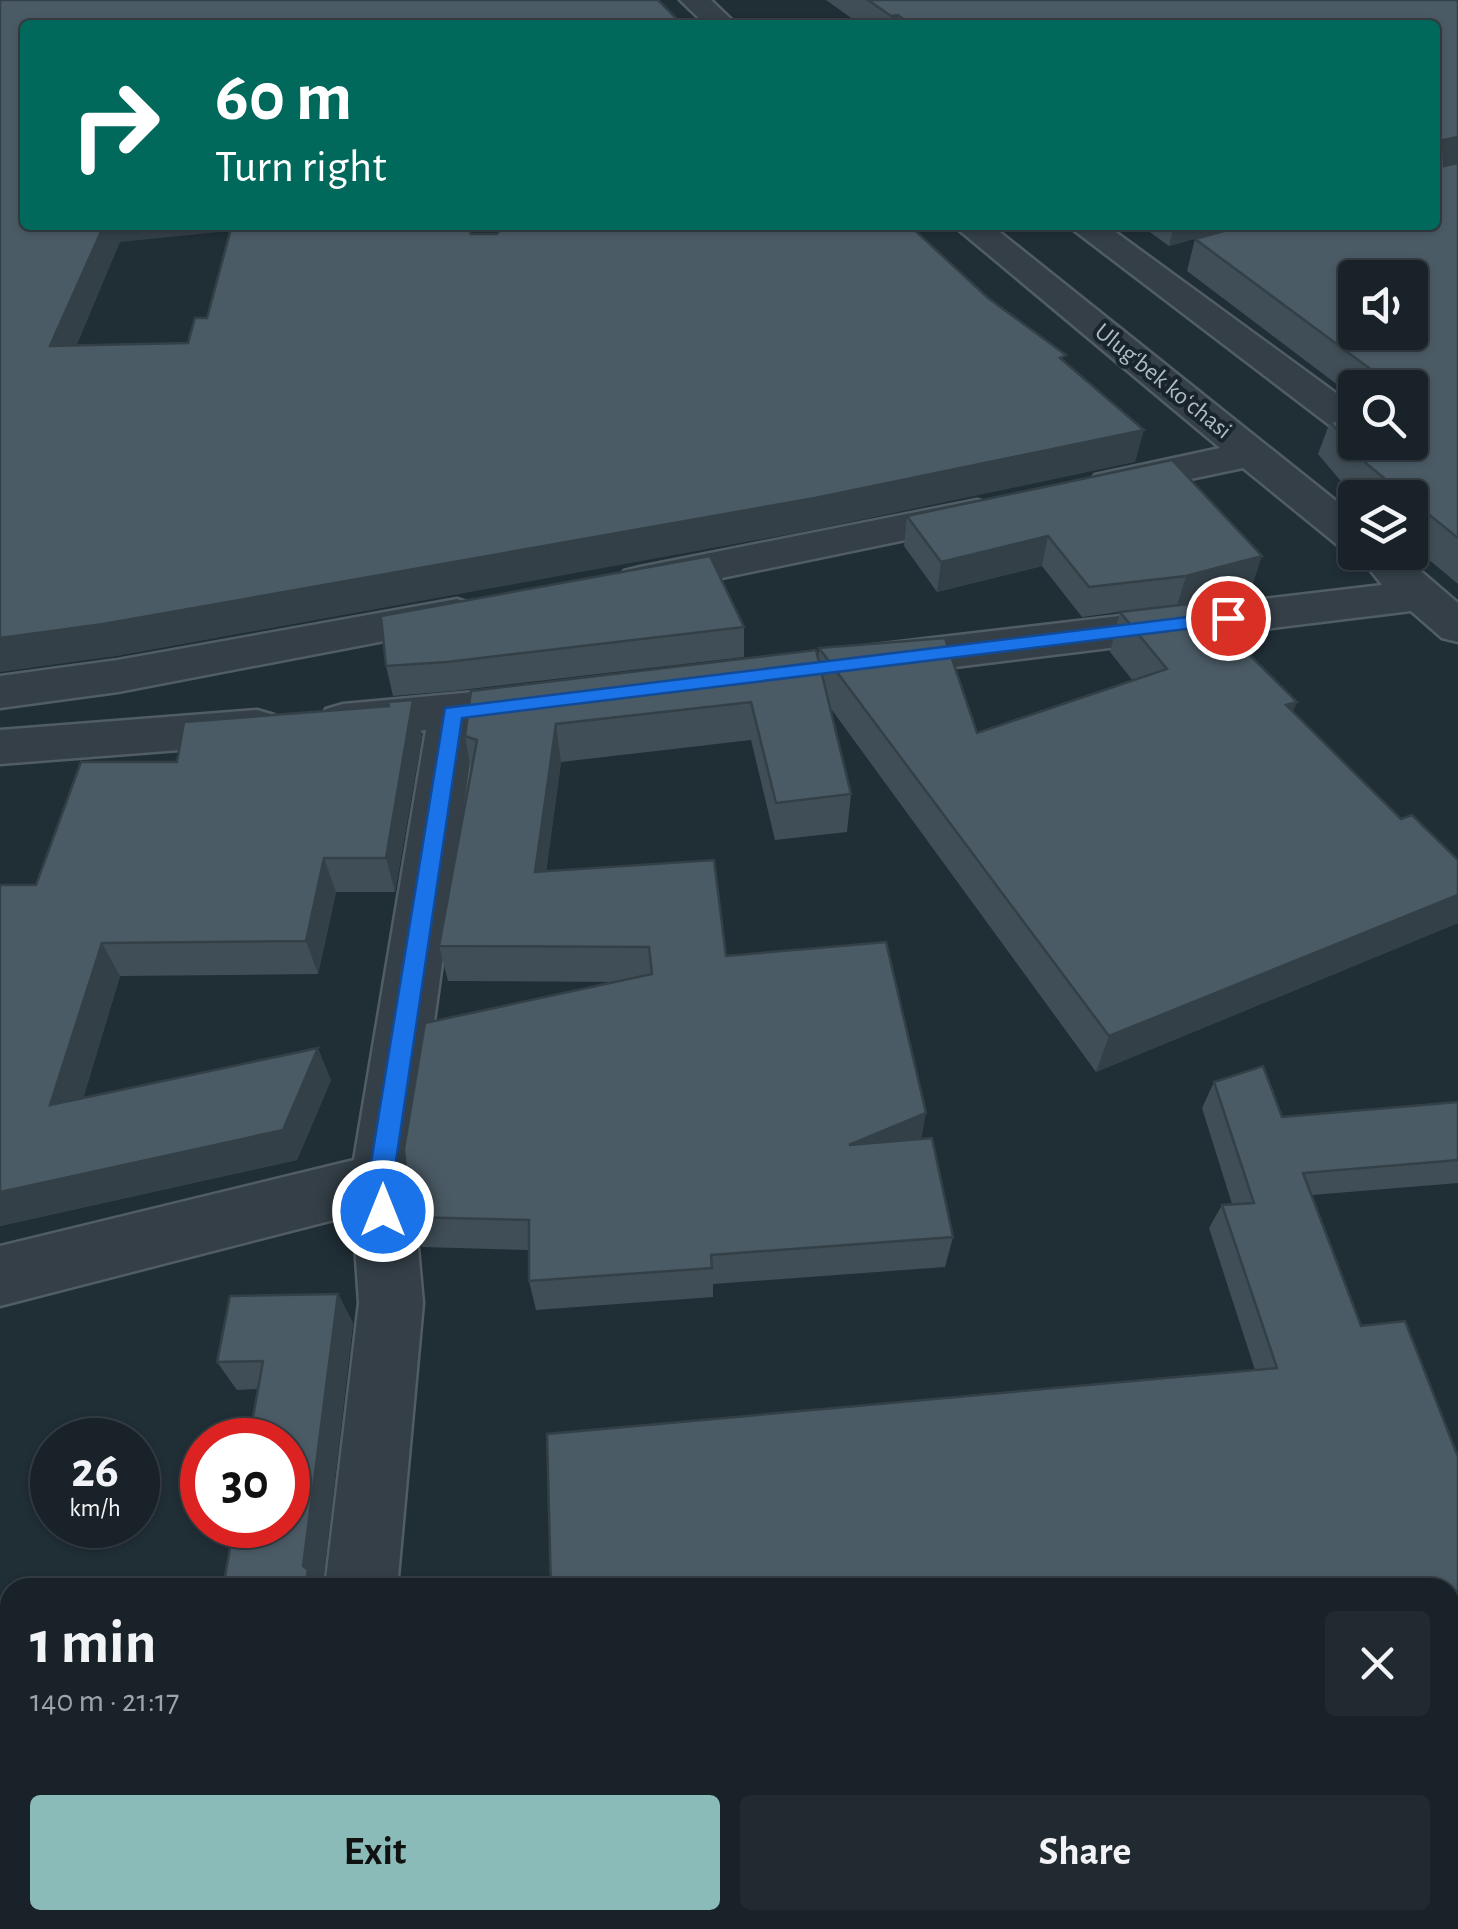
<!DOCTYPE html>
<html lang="en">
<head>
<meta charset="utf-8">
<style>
	:root { --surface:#182228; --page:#212a30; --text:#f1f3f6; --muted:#9fa4a8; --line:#363f45; --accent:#8bbbb9 }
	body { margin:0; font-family:"Alegreya Sans",sans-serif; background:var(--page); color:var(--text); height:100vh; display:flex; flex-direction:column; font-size:38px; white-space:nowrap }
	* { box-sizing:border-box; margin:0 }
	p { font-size:32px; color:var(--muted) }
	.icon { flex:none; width:55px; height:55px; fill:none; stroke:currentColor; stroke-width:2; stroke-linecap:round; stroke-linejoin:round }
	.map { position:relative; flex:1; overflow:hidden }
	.drawer { position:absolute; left:0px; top:1578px; width:1460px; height:352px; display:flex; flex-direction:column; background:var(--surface); border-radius:30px 30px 0 0; box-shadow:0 2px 8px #0004,0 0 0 2px var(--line) }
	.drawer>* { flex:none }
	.banner { position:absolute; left:20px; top:20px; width:1420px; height:210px; border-radius:10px; box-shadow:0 2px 8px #0004,0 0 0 2px var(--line); background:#00695c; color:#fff; overflow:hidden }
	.fabs { position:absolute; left:1338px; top:260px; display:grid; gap:20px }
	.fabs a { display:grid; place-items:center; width:90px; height:90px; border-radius:10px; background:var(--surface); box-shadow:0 2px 8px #0004,0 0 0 2px var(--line); font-size:50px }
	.speed { position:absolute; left:30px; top:1418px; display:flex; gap:20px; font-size:50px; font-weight:700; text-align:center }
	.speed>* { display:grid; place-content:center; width:130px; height:130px; border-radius:50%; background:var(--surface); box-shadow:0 2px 8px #0004,0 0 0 2px var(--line); line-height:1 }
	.speed small { font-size:25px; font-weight:400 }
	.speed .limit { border:15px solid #d22; background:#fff; color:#111 }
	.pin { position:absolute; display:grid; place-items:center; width:85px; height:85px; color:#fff; margin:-42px; border:5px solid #fff; border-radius:50%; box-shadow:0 2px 10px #0007 }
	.me { position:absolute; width:110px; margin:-55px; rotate:0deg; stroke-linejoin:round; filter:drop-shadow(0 0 8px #0008) }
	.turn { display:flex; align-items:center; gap:35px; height:210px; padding:0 30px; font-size:45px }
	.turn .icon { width:130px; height:130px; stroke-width:2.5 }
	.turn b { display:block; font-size:70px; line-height:85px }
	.round { display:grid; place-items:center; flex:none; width:105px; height:105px; border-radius:10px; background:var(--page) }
	.overview { display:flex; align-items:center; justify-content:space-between; height:170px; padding:0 30px }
	h1 { font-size:60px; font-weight:700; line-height:75px }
	.cta { display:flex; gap:20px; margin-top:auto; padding:20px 30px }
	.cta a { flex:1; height:115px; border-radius:10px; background:var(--accent); color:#111; font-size:40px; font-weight:700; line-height:115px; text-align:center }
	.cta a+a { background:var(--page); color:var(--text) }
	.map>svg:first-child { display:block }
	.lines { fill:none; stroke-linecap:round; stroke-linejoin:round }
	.minor-casing { stroke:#515d65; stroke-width:5 }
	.minor { fill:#343f47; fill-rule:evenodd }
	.wall { fill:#404e57 }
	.shaded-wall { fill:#344047 }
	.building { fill:#4b5b65; stroke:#344047; stroke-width:2.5; fill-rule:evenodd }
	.route { fill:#1a73e8; stroke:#114b97; stroke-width:2.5 }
	.labels { text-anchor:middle; stroke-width:8; stroke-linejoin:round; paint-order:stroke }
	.far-street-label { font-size:25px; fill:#aebac4; stroke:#19242b }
</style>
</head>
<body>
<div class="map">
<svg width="1458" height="1929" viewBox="0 0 1458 1929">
	<rect width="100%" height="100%" fill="#202e36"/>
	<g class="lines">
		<!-- minor casing -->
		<g class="minor-casing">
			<g id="minor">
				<polygon points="680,0 711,0 737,25 706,25"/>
				<polygon points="953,225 991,225 1355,516 1355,551 1340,547 1243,468 1110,496 1095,493 1089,484 1095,475 1220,448"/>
				<polygon points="1067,225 1106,225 1355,407 1355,438 1341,434"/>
				<polygon points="977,500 992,504 998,513 992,522 640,595 624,591 618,581 624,571 640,567"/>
				<polygon points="1393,557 1409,561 1458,603 1458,642 1442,638 1411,611 874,677 858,672 851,661 858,650 874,645 1382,585 1371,571 1377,561"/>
				<polygon points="457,599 473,604 480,614 473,624 118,692 0,708 0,676 118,660"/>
				<polygon points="541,686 558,690 565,702 558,714 475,725 412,1181 423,1303 397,1588 325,1588 359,1303 353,1215 0,1306 0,1246 354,1160 426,730 343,738 326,733 319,721 326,709 343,704"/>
				<polygon points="257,710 274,715 281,727 274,739 257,744 0,764 0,730"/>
				<polygon points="284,1920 366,1920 365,1929 283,1929"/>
			</g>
		</g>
		<!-- minor -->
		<use href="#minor" class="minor"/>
	</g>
	<!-- wall -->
	<g class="wall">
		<polygon points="826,0 1458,0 1458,584 1410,544 1410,498 1355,498 1318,454 1330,422 1410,442 1410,388 1355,388 1355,398 1187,271 1195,239 1435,225 1435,25 861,25"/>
		<polygon points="1140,225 1243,225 1169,246"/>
		<polygon points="1172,460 1252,586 1181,605 1293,712 1401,819 1458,860 1458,923 1096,1072 829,706 851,794 847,832 775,840 751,740 561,762 546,872 726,956 921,1139 953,1237 945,1267 713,1284 713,1297 536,1310 529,1281 529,1250 422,1247 410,1217 616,982 448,981 439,946 471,770 465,736 818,660 819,648 977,733 1133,681 1110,652 1120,612 1082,617 1042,566 937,592 904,546 907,516"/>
		<polygon points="744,627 744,657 453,691 393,696 386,666"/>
		<polygon points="422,735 395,892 336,892 318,974 120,976 83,1098 331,1080 297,1160 0,1226 0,885 36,885 177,762"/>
		<polygon points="1214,1082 1282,1117 1458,1102 1458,1183 1312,1195 1361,1326 1458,1929 1410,1929 1407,1920 1450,1920 1255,1370 1209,1228 1222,1205 1232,1204 1202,1108"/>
		<polygon points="338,1294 353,1323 322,1588 223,1588 258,1389 237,1390 217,1362"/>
		<rect x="0" y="1749" width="10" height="120"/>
		<polygon points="1002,1920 1150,1920 1152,1929 1003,1929"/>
	</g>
	<!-- shaded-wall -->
	<g class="shaded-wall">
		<polygon points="898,15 897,25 891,25 891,16"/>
		<polygon points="1458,137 1458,165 1435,170 1443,140"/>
		<polygon points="104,225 247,225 248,229 120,242 63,378 50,346"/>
		<polygon points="1174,225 1243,225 1169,246"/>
		<polygon points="1144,430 1135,462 813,530 117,656 0,672 0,638"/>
		<polygon points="1048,536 1042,566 937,592 941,562"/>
		<polygon points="1262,556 1252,586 1177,606 1186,576"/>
		<polygon points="413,700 422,735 395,892 386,858"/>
		<polygon points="1297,702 1281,741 1286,705"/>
		<polygon points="556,724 561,762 541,909 535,872"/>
		<polygon points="324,858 336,892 318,974 306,941"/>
		<polygon points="1458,895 1458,923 1096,1072 1109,1036"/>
		<polygon points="102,943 120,976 72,1136 50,1105"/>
		<polygon points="318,1048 331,1080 297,1160 0,1226 0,1192"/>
		<polygon points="926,1113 920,1146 849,1145"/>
		<polygon points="338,1294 353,1323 322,1588 305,1588 303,1566"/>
	</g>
	<!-- building -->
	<g class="building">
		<polygon points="0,0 658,0 683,25 25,25 25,225 104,225 50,346 188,343 195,318 207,318 232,225 468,225 471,234 497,234 504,225 909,225 988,298 1066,355 1060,358 1144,430 815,498 103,624 0,638"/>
		<path d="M868 0H1458V137L1443 140 1444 166 1458 163V538L1368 465 1330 422 1355 417V442H1410V408L1422 406 1410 398V388H1396L1195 239 1245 225H1435V25H911L898 15 891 16ZM1355 278H1410V332H1355Z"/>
		<polygon points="1172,460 1262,556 1186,576 1089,587 1048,536 941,562 907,516"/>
		<polygon points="710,556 744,627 447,662 386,666 381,616"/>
		<polygon points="1197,603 1297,702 1286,705 1401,819 1412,815 1458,860 1458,895 1109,1036 819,648 945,638 977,733 1167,669 1120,612"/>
		<polygon points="816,650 851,794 776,803 751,702 556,724 535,872 714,860 726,956 886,942 926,1113 849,1145 932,1138 953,1237 711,1255 712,1268 529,1281 529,1220 410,1217 404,1149 425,1023 652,974 649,947 439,946 477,740 465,736 471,691"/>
		<polygon points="413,700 386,858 324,858 306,941 102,943 50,1105 318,1048 283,1130 0,1192 0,885 36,885 81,762 177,762 184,722 389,706 388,702"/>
		<polygon points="1263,1066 1282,1117 1458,1102 1458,1160 1303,1173 1361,1326 1405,1321 1458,1457 1458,1929 1437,1929 1434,1920 1450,1920 1450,1588 551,1588 547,1434 1277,1368 1222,1205 1254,1203 1214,1082"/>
		<polygon points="338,1294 303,1566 308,1570 305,1588 223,1588 234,1525 288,1525 288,1440 249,1440 263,1361 217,1362 230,1296"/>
		<rect x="0" y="1749" width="10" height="109"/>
		<polygon points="611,1920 857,1920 857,1926 831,1929 612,1929"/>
		<polygon points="1013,1920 1150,1920 1152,1929 1014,1929"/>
	</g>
	<!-- route -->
	<polygon class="route" points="1228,612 1235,614 1235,623 462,718 393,1181 396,1211 392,1219 383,1223 374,1219 368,1181 445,708"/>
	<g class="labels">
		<!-- far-street labels -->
		<g class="far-street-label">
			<text transform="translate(1164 380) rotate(39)" y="9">Ulugʻbek koʻchasi</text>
		</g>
	</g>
</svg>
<div class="fabs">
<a><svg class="icon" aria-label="sound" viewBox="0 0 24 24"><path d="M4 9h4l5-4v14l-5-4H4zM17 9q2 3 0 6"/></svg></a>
<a><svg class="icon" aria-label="search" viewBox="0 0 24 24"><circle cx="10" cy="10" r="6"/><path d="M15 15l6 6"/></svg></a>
<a><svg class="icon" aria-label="layers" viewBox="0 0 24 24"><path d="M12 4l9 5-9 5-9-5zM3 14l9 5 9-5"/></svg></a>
</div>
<div class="speed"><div>26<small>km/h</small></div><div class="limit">30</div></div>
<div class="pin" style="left:1228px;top:618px;background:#d93025"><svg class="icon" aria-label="arrive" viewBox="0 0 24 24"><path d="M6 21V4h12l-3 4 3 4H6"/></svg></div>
<svg class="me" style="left:383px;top:1211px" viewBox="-20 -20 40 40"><circle r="17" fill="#1a73e8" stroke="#fff" stroke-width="3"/><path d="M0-11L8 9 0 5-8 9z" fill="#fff"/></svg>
<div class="banner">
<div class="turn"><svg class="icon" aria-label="right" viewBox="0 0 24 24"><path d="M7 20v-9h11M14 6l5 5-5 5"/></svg><div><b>60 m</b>Turn right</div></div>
</div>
<section class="drawer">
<div class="overview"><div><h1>1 min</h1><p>140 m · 21:17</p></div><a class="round"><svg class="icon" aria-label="close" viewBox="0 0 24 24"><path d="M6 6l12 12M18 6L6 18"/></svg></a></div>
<div class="cta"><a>Exit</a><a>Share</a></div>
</section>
</div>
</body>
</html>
